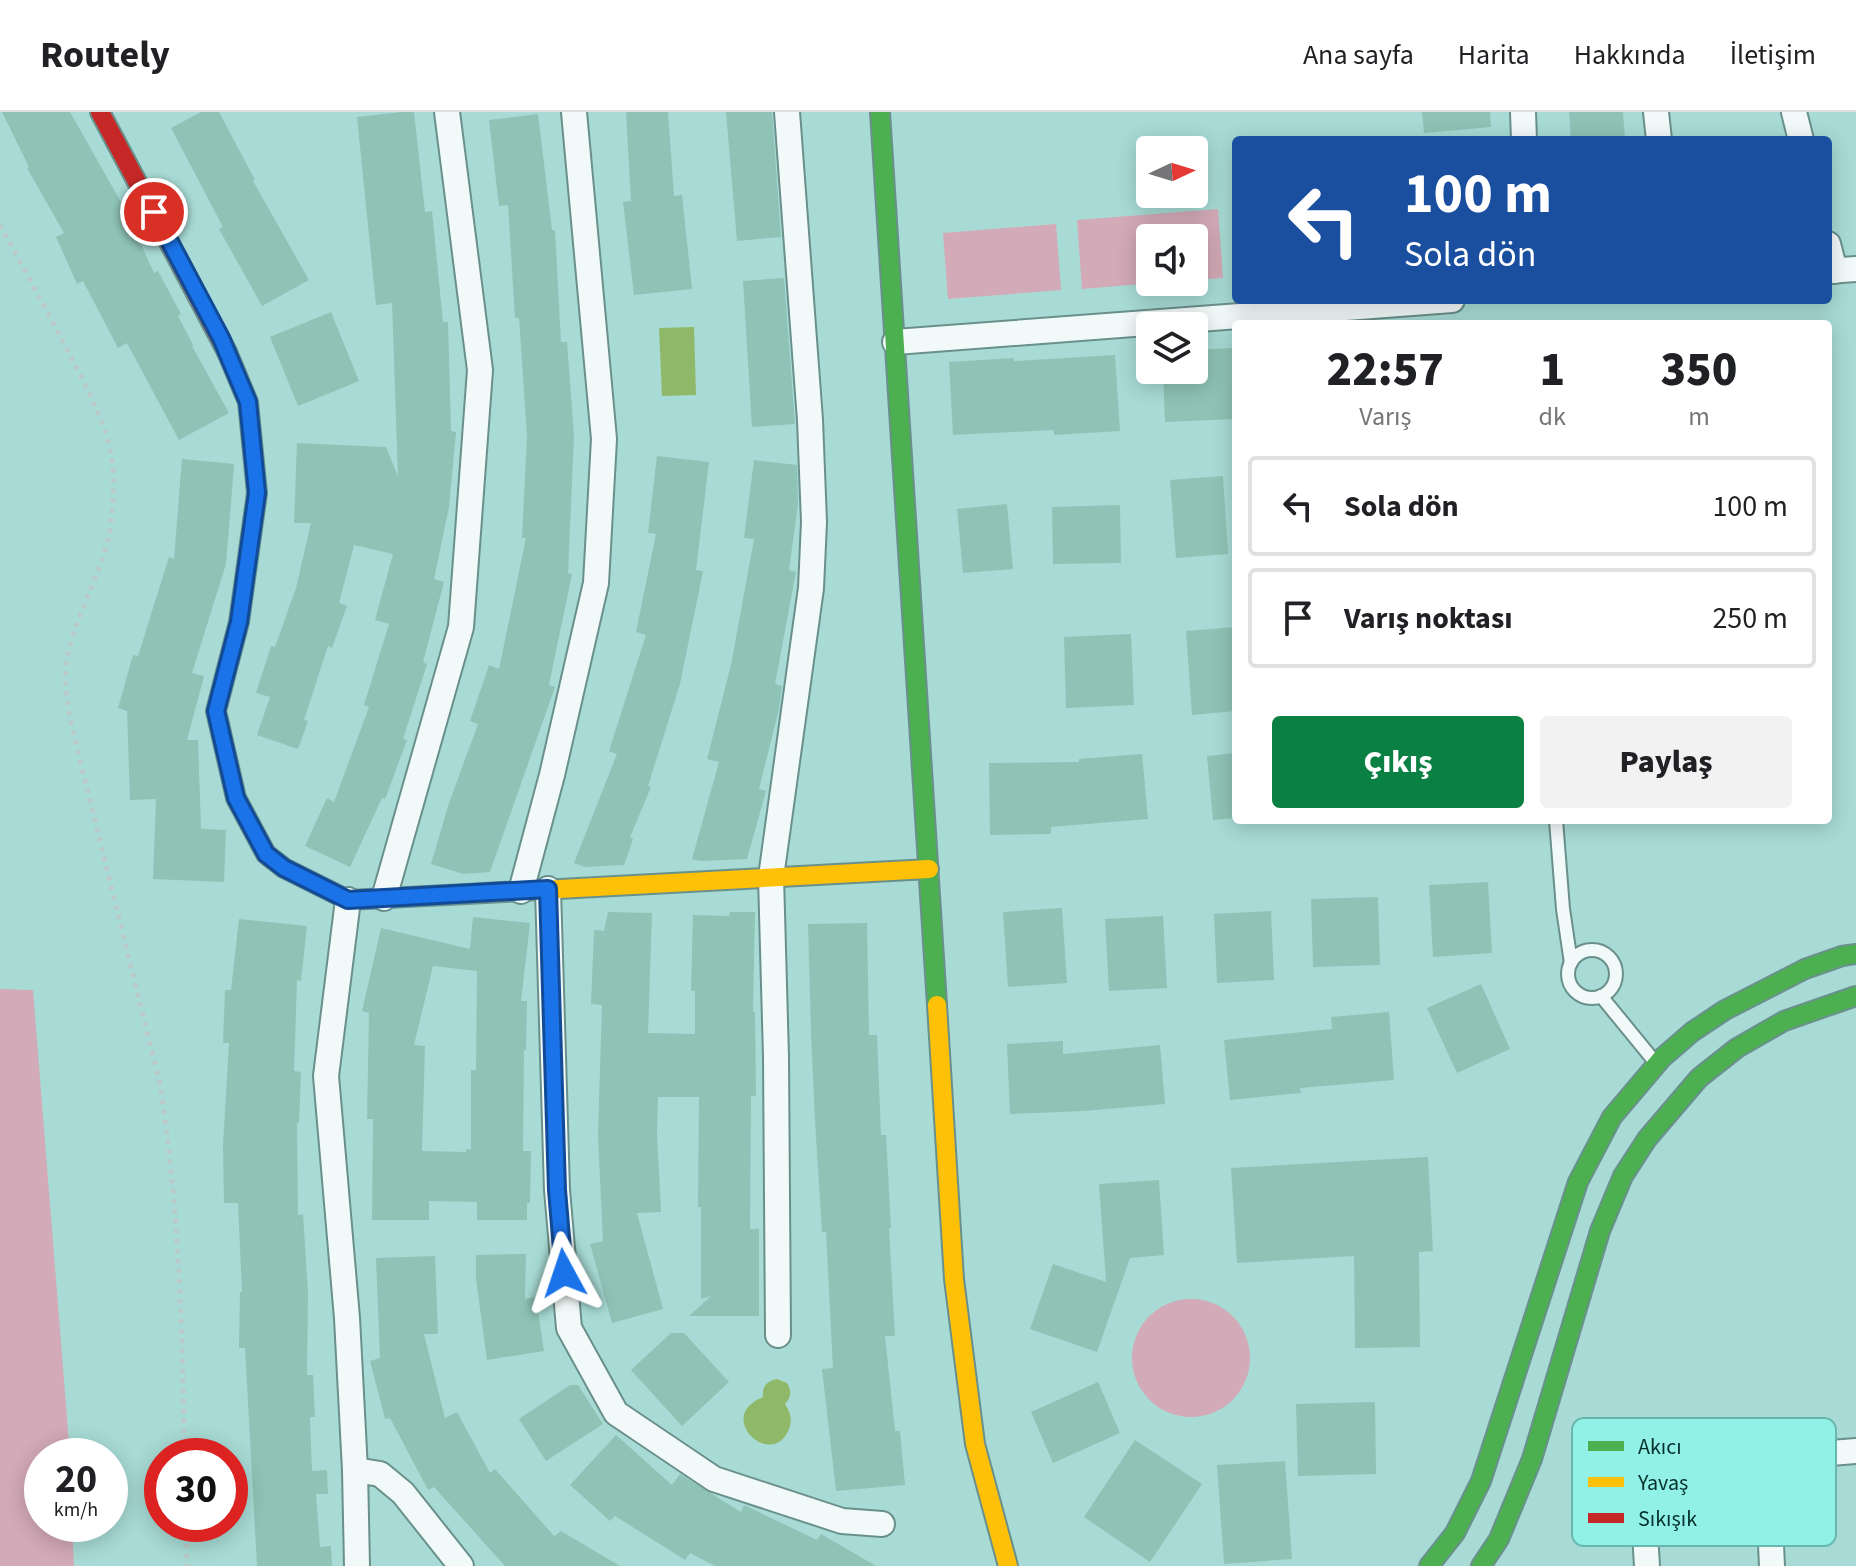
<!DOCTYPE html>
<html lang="tr">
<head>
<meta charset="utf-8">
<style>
	:root { --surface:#fff; --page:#f2f2f2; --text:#202124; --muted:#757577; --line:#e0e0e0; --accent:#0b8043 }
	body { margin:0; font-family:"Source Sans 3",sans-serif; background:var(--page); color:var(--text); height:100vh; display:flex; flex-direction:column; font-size:30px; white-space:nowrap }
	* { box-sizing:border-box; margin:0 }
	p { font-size:26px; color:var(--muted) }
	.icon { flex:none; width:44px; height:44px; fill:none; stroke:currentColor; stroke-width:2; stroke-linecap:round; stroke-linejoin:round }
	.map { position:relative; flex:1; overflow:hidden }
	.drawer { position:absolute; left:1232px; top:208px; width:600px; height:504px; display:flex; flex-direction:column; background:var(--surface); border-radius:8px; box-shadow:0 4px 20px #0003 }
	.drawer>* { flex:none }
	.guide { position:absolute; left:1232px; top:24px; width:600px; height:168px; border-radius:8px; box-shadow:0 4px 20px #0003; background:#1a4fa0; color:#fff; overflow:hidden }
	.needle { width:52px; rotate:86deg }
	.tools { position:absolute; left:1136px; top:24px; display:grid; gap:16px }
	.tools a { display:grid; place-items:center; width:72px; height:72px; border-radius:8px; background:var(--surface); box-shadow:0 4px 20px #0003; font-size:40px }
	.speed { position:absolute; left:24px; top:1326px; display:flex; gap:16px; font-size:40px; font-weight:700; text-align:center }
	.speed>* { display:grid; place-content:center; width:104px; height:104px; border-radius:50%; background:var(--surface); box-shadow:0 4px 20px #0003; line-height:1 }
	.speed small { font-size:20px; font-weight:400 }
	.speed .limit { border:12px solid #d22; background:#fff; color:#111 }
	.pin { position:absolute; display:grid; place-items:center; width:68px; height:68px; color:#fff; margin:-34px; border:4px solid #fff; border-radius:50%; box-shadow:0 2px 8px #0007 }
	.me { position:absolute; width:88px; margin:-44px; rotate:355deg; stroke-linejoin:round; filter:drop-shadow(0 0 6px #0008) }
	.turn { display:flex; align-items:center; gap:28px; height:168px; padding:0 40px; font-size:36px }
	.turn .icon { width:104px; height:104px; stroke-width:2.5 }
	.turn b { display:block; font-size:56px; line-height:68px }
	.eta { display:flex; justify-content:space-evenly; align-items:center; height:136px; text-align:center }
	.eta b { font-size:48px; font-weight:800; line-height:56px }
	.action { display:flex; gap:16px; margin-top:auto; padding:16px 40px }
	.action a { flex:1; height:92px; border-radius:8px; background:var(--accent); color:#fff; font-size:32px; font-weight:800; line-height:92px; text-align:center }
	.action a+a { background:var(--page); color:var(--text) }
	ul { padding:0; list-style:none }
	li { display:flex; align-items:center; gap:24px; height:100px; margin:0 16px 12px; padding:0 24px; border:4px solid var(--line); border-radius:8px }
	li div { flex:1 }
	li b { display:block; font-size:30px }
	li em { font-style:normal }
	header { display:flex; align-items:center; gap:48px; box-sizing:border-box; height:112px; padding:0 40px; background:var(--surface); border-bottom:2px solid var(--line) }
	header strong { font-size:38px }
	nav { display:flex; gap:44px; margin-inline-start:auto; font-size:28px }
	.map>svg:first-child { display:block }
	.green { fill:#d3aab7 }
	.water { fill:#8fb968 }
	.building { fill:#8fc3b6; fill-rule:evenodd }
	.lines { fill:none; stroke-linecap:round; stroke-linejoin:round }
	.lane-casing { stroke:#6a908c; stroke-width:16 }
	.street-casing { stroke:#6a908c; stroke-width:28 }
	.fast-casing { stroke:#6a908c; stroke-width:22 }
	.slow-casing { stroke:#6a908c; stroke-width:22 }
	.jam-casing { stroke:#6a908c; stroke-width:22 }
	.path { stroke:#bbcac8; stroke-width:5; stroke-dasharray:4 6; stroke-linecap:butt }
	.lane { stroke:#f2faf9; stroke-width:12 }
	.street { stroke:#f2faf9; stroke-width:24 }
	.fast { stroke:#4caf50; stroke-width:18 }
	.slow { stroke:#ffc107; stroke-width:18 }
	.jam { stroke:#c62828; stroke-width:18 }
	.route-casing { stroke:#114b97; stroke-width:20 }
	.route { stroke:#1a73e8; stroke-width:14 }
	.key { fill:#92f1e6; stroke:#68b7ae; stroke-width:2 }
	.key-label { font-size:22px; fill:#05312d }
</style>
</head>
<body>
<header>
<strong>Routely</strong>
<nav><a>Ana sayfa</a><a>Harita</a><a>Hakkında</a><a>İletişim</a></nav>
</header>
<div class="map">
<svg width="1856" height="1454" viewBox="0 0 1856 1454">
	<rect width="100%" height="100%" fill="#a8dbd5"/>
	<!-- green -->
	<g class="green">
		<polygon points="1218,97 1223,166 1194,168 1194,126 1150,126 1150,170 1167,170 1082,177 1077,108"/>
		<polygon points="1056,112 1061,178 948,187 943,121"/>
		<polygon points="0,877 33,878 70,1344 42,1344 42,1412 72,1412 74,1454 0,1454"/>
		<circle cx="1191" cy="1246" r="59"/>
	</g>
	<!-- water -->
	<g class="water">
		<polygon points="694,215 696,283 662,284 659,216"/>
		<path d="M777 1267 787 1271C792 1279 791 1286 785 1292 790 1300 793 1307 789 1317 773 1359 713 1305 763 1285 762 1274 767 1269 777 1267Z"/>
	</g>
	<!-- building -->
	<g class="building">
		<polygon points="2,0 70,0 126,99 154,161 158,159 181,202 178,204 193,233 192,234 229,301 179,328 127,231 118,236 83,169 77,172 56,125 64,121 27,56 29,55"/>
		<polygon points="201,0 219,0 255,68 253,69 309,168 262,194 219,117 223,115 171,16"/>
		<polygon points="402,0 414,0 425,100 432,99 443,210 448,210 451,319 456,320 449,395 434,467 444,470 423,550 427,552 403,627 407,628 385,687 382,686 350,755 305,734 327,686 334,690 369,595 364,593 389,512 375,508 393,442 354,433 339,491 347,494 332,536 328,534 304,608 308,609 298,637 257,623 270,585 256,581 271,534 275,535 296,476 311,411 294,411 297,331 386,335 398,364 392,191 376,193 357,5"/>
		<polygon points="626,0 668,0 674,84 682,83 692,177 634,183 623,90 631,89"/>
		<polygon points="726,0 772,0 781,125 737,129"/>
		<polygon points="1422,0 1490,0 1491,15 1424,21"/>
		<polygon points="1569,0 1623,0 1625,28 1571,28"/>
		<polygon points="538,2 552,118 555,118 561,230 567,230 574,324 568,461 572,462 549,573 555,575 490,760 463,762 431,752 449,691 478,612 470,609 489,553 499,557 526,426 522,426 527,324 519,206 515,206 508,93 499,94 489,8"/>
		<polygon points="784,166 795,312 752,315 743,169"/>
		<polygon points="331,200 359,269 298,294 270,225"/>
		<polygon points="1232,236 1236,307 1165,310 1163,258 1194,258 1194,238"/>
		<polygon points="1115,243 1120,319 1054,323 1054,318 953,323 949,250 1014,246 1014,249"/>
		<polygon points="657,344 709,350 696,458 703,459 680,572 648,674 651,675 630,725 633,727 624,753 585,755 574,751 617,642 609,639 646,523 636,520 656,422 648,421"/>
		<polygon points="182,347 234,352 234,354 226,452 192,561 204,564 187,628 198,628 201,717 226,718 224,770 153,767 156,687 130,688 127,599 118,596 133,543 138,544 169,445 174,447"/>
		<polygon points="754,348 797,353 798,392 789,458 796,460 775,572 782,574 779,597 759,677 766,679 747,747 701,749 692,747 719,650 707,647 731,553 754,427 744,426"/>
		<polygon points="1223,364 1228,442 1176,446 1170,368"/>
		<polygon points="1007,392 1013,457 963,461 957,397"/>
		<polygon points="1120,393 1121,451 1053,452 1052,395"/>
		<polygon points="1236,515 1236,599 1192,603 1186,519"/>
		<polygon points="1131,522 1134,593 1066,596 1064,525"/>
		<polygon points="1236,641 1236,706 1213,708 1207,644"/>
		<polygon points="1142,642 1148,707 1051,715 1051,722 990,723 989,651 1079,650 1079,647"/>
		<polygon points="1488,770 1492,841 1433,845 1429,773"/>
		<polygon points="1378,785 1380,853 1313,855 1311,787"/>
		<polygon points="1062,796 1067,871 1008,875 1003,800"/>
		<polygon points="1271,799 1274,868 1217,871 1214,802"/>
		<polygon points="608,800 652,801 648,921 695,922 695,879 691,879 693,803 729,804 730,800 755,800 753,900 755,900 756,984 751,984 750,1117 759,1117 759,1204 689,1204 711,1184 701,1187 701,1095 698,1095 699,985 658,985 657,1021 661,1100 637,1101 663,1197 612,1211 590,1132 603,1129 598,1024 602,893 591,892 594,818 604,819"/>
		<polygon points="1163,804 1167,876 1109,879 1105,807"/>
		<path d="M473 805 530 811 521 889H527L526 938H524L523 1039H531L530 1091H527V1108H477V1090L429 1089V1108H372L373 1007H367L369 901 362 899 381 816 470 837ZM433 854 477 859 476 958H471V1038L466 1037V1040L422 1039 425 934 414 933Z"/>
		<polygon points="239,807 307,814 301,869 297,868 294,959 301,960 299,1011 297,1011 298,1103 303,1102 308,1181 307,1263 313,1263 315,1305 310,1305 312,1359 327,1358 328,1382 316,1382 320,1435 331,1434 332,1454 257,1454 245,1236 239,1236 240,1180 242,1180 238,1091 224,1091 223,1033 229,931 223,931 225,878 231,878"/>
		<polygon points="867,811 869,923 877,923 881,1023 886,1023 891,1116 889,1116 895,1224 885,1224 895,1319 900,1319 905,1373 836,1379 822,1257 833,1256 826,1120 822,1120 815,1009 811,921 808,812"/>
		<polygon points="1481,872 1510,937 1457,961 1427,896"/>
		<polygon points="1389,900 1394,968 1300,976 1301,981 1230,988 1224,928 1332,917 1331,905"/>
		<polygon points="1063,929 1063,942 1160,933 1165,992 1084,999 1010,1002 1007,932"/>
		<polygon points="1428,1045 1433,1139 1419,1140 1420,1235 1355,1236 1354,1144 1237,1151 1231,1056"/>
		<polygon points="1159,1068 1164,1143 1130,1146 1097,1240 1030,1217 1053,1152 1106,1170 1099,1072"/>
		<polygon points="526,1142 525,1187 536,1185 544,1239 487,1248 476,1167 476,1143"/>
		<polygon points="435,1144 438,1222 424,1222 445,1306 457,1300 490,1361 495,1357 554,1424 561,1419 620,1454 505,1454 434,1375 428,1378 390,1306 385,1307 370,1249 380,1246 376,1146"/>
		<polygon points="671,1221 684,1221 729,1270 682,1314 631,1258"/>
		<polygon points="1098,1270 1120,1321 1053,1351 1031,1300"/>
		<polygon points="570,1273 578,1273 603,1312 546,1349 519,1307"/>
		<polygon points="1375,1290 1376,1362 1298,1364 1296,1292"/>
		<polygon points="616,1323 672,1373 680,1362 741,1400 744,1393 817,1428 821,1422 876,1454 715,1454 690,1441 685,1448 615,1404 610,1409 570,1373"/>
		<polygon points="1135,1328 1202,1372 1150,1450 1084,1405"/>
		<polygon points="1285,1349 1292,1447 1224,1452 1217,1353"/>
	</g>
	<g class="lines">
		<!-- lane casing -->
		<g class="lane-casing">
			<g id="lane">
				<polyline points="1556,708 1563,797 1571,851"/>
				<circle cx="1592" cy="862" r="24"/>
				<polyline points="1601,884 1655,950"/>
			</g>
		</g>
		<!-- street casing -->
		<g class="street-casing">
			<g id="street">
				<polyline points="1523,0 1524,28"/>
				<polyline points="1656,0 1659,28"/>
				<polyline points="1794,0 1801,28"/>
				<polyline points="1828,132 1835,159"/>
				<polyline points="1828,159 1856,157"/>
				<polyline points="895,230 1452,188"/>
				<polyline points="548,777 557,1078 569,1216 616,1301 714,1367 842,1409 882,1412"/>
				<polyline points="521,779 552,663 596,471 604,327 574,0"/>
				<polyline points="384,786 461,515 480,258 447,0"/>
				<polyline points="348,788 326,964 347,1206 355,1358 357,1454"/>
				<polyline points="778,1223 776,945 771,765 811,476 814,410 810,308 787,0"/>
				<polyline points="1767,1346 1772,1454"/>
				<polyline points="355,1358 380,1362 403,1381 461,1454"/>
				<polyline points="1647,1454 1641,1356 1856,1339"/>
			</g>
		</g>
		<!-- fast casing -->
		<g class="fast-casing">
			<g id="fast">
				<polyline points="880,0 937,893"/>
				<polyline points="227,240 248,290 257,381 239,510 216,599 236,686 266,742 284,756 348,788 466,782"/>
				<polyline points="1429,1454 1455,1421 1481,1369 1578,1070 1612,1005 1662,946 1692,920 1725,898 1805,857 1842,844 1856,842"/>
				<polyline points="1481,1454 1499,1427 1532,1347 1600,1119 1623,1064 1647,1027 1699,966 1737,936 1784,909 1856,884"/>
			</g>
		</g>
		<!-- slow casing -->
		<g class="slow-casing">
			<g id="slow">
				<polyline points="466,782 929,757"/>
				<polyline points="937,893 954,1167 975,1332 1008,1454"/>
			</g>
		</g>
		<!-- jam casing -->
		<g class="jam-casing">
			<polyline id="jam" points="100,0 227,240"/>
		</g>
		<!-- path -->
		<g class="path">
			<path d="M0 113C24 157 49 202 72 247 88 278 107 313 112 348 115 368 113 389 111 409 106 458 75 499 67 548 62 580 72 613 79 644L160 972C179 1095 183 1220 184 1344"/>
			<polyline points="186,1412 187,1454"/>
		</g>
		<!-- lane -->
		<use href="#lane" class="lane"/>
		<!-- street -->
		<use href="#street" class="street"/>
		<!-- fast -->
		<use href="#fast" class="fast"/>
		<!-- slow -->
		<use href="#slow" class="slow"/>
		<!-- jam -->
		<use href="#jam" class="jam"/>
	</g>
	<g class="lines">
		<!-- route casing -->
		<g class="route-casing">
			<polyline id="route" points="154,100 221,226 248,290 257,381 239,510 216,599 236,686 266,742 284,756 348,788 548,777 557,1078 564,1161"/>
		</g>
		<!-- route -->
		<use href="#route" class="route"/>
	</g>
	<!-- legend -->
	<rect x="1572" y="1306" width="264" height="128" rx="12" class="key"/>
	<rect x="1588" y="1329" width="36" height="10" fill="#4caf50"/>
	<rect x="1588" y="1365" width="36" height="10" fill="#ffc107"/>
	<rect x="1588" y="1401" width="36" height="10" fill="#c62828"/>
	<g class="key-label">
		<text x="1638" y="1342">Akıcı</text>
		<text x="1638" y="1378">Yavaş</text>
		<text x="1638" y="1414">Sıkışık</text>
	</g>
</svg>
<div class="tools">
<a><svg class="needle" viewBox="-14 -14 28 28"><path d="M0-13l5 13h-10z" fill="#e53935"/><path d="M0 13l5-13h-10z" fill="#757577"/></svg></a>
<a><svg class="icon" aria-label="sound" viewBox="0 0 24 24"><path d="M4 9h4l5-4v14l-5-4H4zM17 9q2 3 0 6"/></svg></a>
<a><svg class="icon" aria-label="layers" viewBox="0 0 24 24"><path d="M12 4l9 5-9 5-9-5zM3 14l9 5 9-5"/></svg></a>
</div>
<div class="speed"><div>20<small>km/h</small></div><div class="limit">30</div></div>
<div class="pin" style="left:154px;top:100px;background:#d93025"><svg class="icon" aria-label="arrive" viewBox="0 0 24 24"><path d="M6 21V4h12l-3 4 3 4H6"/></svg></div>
<svg class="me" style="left:564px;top:1161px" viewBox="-20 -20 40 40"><path d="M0-17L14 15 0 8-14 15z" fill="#1a73e8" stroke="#fff" stroke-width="4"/></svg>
<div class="guide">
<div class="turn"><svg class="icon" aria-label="left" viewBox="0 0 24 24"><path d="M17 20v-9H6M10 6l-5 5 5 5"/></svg><div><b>100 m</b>Sola dön</div></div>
</div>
<section class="drawer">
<div class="eta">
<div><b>22:57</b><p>Varış</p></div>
<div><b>1</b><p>dk</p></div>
<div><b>350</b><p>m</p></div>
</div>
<ul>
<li><svg class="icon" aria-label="left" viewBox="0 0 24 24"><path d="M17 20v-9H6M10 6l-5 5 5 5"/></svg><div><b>Sola dön</b></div><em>100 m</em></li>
<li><svg class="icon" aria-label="arrive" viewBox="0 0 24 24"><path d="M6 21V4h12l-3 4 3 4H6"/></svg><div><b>Varış noktası</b></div><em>250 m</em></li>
</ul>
<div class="action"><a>Çıkış</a><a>Paylaş</a></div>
</section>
</div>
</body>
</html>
